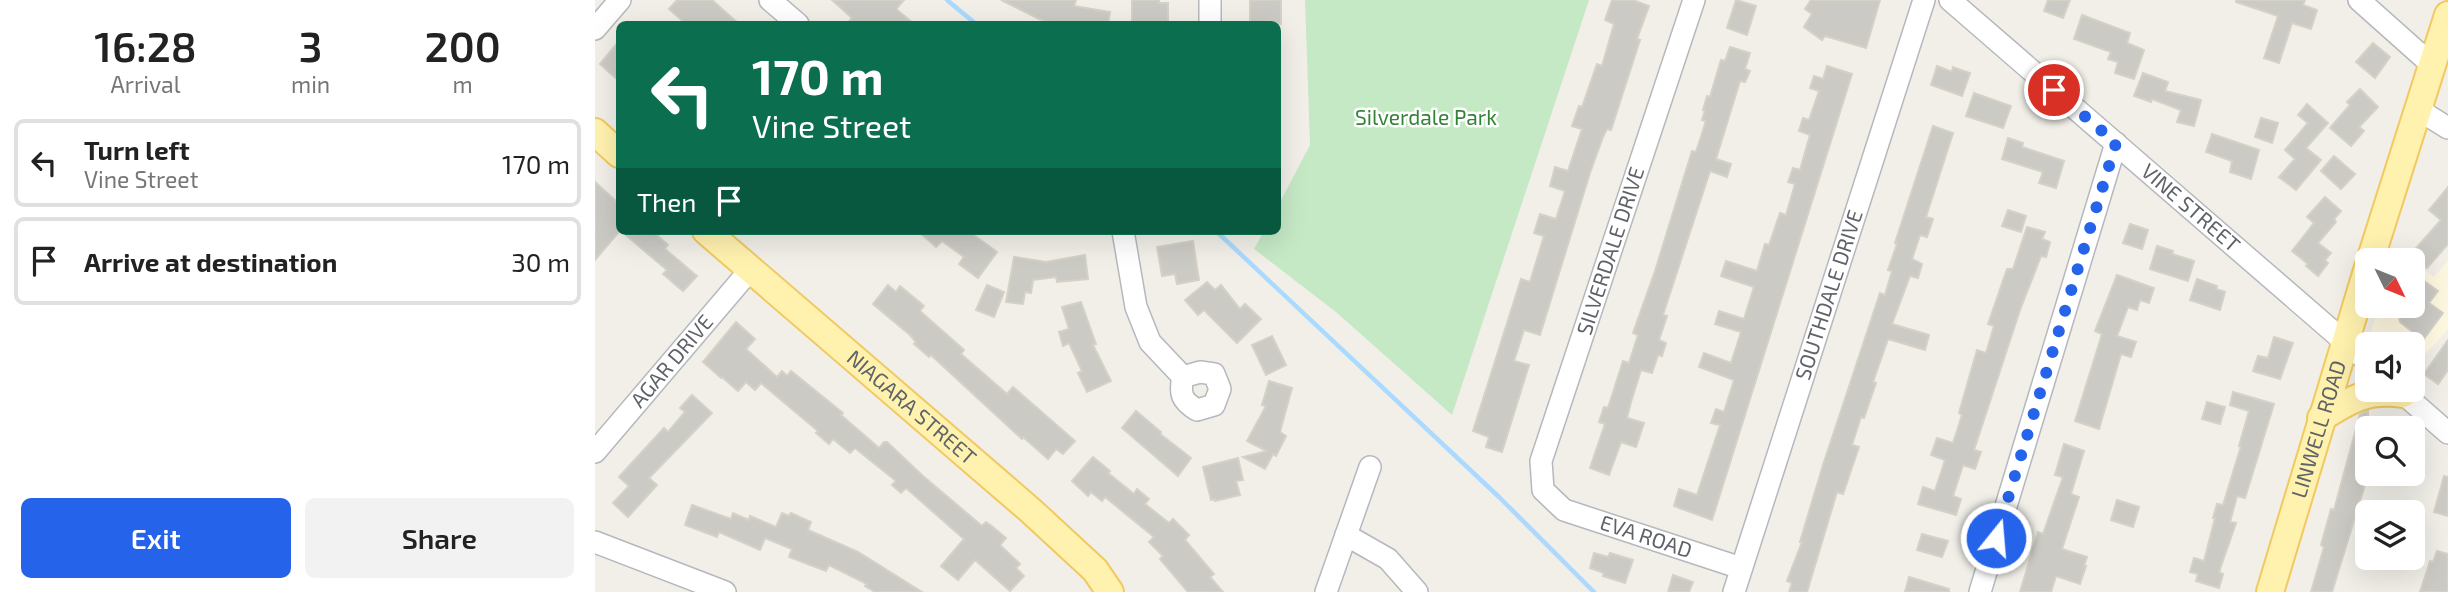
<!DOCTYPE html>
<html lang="en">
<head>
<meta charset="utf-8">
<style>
	:root { --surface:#fff; --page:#f2f2f2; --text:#222; --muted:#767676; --line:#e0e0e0; --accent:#2563eb }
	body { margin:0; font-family:"Exo 2",sans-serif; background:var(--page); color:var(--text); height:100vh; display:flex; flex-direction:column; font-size:26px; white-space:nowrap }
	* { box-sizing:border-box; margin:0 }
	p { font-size:23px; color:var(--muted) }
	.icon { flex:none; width:38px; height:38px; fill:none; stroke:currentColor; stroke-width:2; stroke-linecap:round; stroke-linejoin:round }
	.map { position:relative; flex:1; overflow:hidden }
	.drawer { display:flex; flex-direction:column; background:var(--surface); width:595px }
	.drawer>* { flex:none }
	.top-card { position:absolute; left:21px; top:21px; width:665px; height:214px; border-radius:10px; box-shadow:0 7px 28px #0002; background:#0b6e4f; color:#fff; overflow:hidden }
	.needle { width:46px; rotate:133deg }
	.tools { position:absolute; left:1760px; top:248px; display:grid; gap:14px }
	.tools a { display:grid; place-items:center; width:70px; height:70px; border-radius:10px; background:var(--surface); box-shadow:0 7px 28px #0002; font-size:35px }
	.pin { position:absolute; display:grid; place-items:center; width:60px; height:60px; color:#fff; margin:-30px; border:4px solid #fff; border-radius:50%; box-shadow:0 2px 7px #0007 }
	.me { position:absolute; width:77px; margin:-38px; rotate:17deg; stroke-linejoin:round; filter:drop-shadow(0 0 5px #0008) }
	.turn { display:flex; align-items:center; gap:24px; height:147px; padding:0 21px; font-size:32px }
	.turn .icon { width:91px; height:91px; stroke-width:2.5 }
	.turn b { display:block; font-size:49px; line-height:60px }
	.then { display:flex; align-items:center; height:66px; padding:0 21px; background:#0003; gap:14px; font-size:26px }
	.eta { display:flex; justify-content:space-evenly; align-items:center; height:119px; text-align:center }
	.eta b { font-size:42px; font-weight:600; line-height:49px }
	.button { display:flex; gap:14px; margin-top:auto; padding:14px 21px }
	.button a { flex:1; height:80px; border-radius:10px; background:var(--accent); color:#fff; font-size:28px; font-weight:600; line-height:80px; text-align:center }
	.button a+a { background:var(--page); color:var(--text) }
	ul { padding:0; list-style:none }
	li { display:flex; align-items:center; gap:21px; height:88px; margin:0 14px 10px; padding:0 7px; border:4px solid var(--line); border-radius:10px }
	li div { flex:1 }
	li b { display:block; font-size:26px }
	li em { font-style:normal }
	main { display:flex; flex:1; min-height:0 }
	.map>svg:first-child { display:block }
	.commercial { fill:#fef7e0 }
	.green { fill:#c5e8c5 }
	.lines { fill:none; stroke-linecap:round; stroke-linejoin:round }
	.stream { stroke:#aadaff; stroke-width:4.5 }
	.building { fill:#cccac5; stroke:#d6d1c6; stroke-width:2 }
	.minor-casing { stroke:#b5b8bc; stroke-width:24 }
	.major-casing { stroke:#f2c960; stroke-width:30 }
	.minor { stroke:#fff; stroke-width:21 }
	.major { stroke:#fff2af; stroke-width:26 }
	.route { stroke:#2563eb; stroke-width:12; stroke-dasharray:0 21.6 }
	.labels { text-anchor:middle; stroke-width:5; stroke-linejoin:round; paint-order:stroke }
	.park-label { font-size:21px; fill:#348238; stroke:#fff }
	.street-label { font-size:21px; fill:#5f6368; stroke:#fff }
</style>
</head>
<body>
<main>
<section class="drawer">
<div class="eta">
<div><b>16:28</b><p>Arrival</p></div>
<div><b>3</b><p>min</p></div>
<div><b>200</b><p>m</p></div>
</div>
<ul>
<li><svg class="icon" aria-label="left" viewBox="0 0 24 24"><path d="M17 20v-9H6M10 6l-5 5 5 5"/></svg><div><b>Turn left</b><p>Vine Street</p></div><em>170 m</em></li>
<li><svg class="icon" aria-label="arrive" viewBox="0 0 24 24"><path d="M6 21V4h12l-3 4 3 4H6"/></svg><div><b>Arrive at destination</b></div><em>30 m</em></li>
</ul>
<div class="button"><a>Exit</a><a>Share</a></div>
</section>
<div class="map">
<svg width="1853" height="592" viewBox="0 0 1853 592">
	<rect width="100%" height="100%" fill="#f1efe8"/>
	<!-- commercial -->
	<polygon class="commercial" points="1853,261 1853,329 1818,368 1818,345 1780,345 1774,340 1783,306 1818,306 1818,262 1839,277"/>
	<!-- green -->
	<polygon class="green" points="710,0 994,0 857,415 741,312 659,249 669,231 682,231 683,206 715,145"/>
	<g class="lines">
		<!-- stream -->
		<g class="stream">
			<polyline points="352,0 381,24"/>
			<polyline points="621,231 904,497 999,592"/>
		</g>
	</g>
	<!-- building -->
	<g class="building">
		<polygon points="82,0 117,0 144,24 91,24 74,9"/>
		<polygon points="237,0 309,0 301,9 319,24 252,24 257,18"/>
		<polygon points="406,0 481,0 479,6 515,12 513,24 464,24 444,19"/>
		<polygon points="537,0 564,0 564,3 573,3 573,22 537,23"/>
		<rect x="655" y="0" width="31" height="24"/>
		<polygon points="1017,0 1038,0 1054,6 1042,39 1045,40 1016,130 1012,129 1008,137 995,173 945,335 929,330 919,361 934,365 907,452 891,447 894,437 878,431 926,279 935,282 949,236 939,233 945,214 961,219 970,191 955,186 960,167 973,171 987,129 977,126 984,106 987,107 1002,64 1007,66 1019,24 1010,20"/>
		<polygon points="1141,0 1161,6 1152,35 1132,28"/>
		<polygon points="1216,0 1285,0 1271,48 1230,36 1227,40 1209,27 1217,14 1210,9"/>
		<polygon points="1453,0 1475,0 1468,18 1449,11"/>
		<polygon points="1641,0 1710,0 1708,5 1722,10 1716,29 1697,23 1684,63 1669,58 1683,16 1641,2"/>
		<polygon points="1487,15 1535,33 1532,43 1549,50 1539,79 1520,73 1523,62 1513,59 1516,52 1479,39"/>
		<polygon points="24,41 24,81 5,64"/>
		<polygon points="1778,43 1795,57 1780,78 1761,62"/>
		<polygon points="1135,47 1155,53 1150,69 1155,71 1150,82 1145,81 1121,159 1136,164 1132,177 1115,171 1068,315 1072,316 1064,340 1071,343 1067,356 1063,355 1057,373 1046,370 1036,402 1032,418 1049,423 1041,447 1026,442 1014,475 995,468 1010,424 1004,422 1009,407 1013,408 1028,361 1034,363 1043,335 1038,333 1060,271 1097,151 1101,152 1111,121 1107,120 1110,110 1108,110 1112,96 1115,97 1126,60 1130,61"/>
		<polygon points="1232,66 1257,74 1117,520 1079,506 1084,489 1102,495 1125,425 1116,423 1121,409 1129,412 1139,380 1104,367 1109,353 1136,363 1146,332 1120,324 1124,311 1149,319 1159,287 1126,276 1131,261 1162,271 1170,244 1174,245 1185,213 1191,215 1200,184 1193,182 1198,168 1205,170 1215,135 1204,131 1208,118 1214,120 1224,91 1215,88 1219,76 1228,79"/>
		<polygon points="1342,66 1357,72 1358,67 1375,73 1367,96 1336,85"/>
		<polygon points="1548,73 1573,82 1570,91 1606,100 1599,126 1582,122 1586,110 1557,99 1556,102 1539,96"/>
		<polygon points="1765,89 1783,107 1764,127 1769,131 1756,146 1735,128 1755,105 1752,102"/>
		<polygon points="1379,93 1416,106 1408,128 1371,116"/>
		<polygon points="1712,104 1733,123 1711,148 1726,160 1701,190 1684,177 1700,159 1690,150 1713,123 1703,115"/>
		<polygon points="1666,118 1683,123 1677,143 1660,137"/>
		<polygon points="1338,126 1358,133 1331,217 1338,219 1332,237 1325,235 1317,259 1327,264 1323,278 1315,276 1297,324 1334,335 1330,350 1293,339 1278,382 1281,383 1269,418 1266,417 1257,445 1264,447 1248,494 1242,492 1212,592 1194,592 1197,583 1192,581 1207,542 1205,542 1228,465 1285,293 1290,295 1297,271 1293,270 1302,244 1300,243"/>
		<polygon points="1617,134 1664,150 1656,179 1635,172 1637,161 1611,152"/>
		<polygon points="1413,138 1428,143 1427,147 1469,161 1461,188 1444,183 1448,172 1407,159"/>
		<polygon points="1739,156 1760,174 1746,189 1726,171"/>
		<polygon points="0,182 24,204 24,232 0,260"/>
		<polygon points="1853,187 1853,244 1832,268 1816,254 1846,220 1834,210"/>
		<polygon points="1730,197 1746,211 1739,219 1741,222 1723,243 1736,253 1730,260 1733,263 1723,276 1711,266 1713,264 1697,251 1719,223 1712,217"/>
		<polygon points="1413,210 1431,216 1426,232 1407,226"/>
		<polygon points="1535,224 1553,230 1547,249 1528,243"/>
		<polygon points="1432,227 1450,232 1447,239 1455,242 1451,257 1446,256 1425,310 1379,450 1386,452 1380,469 1368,465 1358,496 1366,499 1361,515 1323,504 1328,487 1340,491 1350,460 1336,455 1342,438 1358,443 1367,415 1364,413 1382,350 1391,353 1399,326 1393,324 1412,269 1418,269"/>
		<polygon points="26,231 57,231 73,245 70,249 102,276 88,291 68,274 72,270"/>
		<polygon points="323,231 373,231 402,252 383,278 364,264 369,257 347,241 341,247"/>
		<polygon points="598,241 604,280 582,284 580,274 567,276 562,247"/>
		<polygon points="1562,246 1578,251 1577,254 1599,261 1593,281 1555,269"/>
		<polygon points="490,255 493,279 462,282 461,277 438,280 436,293 430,292 428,304 411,302 419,257 451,262"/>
		<polygon points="1522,275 1559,288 1554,303 1545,300 1542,310 1533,307 1522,336 1541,342 1536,357 1526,354 1504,429 1480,421 1507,334 1500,331"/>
		<polygon points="1825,278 1843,291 1834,303 1848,313 1828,340 1805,322 1802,306 1818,306 1818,287"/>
		<polygon points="1602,279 1622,286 1621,289 1630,292 1625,310 1595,300"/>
		<polygon points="612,282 620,290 626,285 645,309 650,304 666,319 642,343 609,310 603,315 590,300"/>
		<polygon points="293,285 301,292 305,286 329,306 325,311 369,350 366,354 412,394 418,387 480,441 468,454 461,449 453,459 428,437 427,439 336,355 334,357 319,344 321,342 315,335 278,304"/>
		<polygon points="392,285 409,292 399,317 381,310"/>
		<polygon points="486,302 501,344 498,345 516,381 492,392 483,373 487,371 474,343 468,346 464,332 474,329 467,307"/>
		<polygon points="141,322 160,339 151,349 182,377 187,371 192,376 196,371 248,413 246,415 284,448 289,442 292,442 328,476 387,526 391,522 398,527 411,538 405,545 425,564 421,568 429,576 415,591 380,560 363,580 346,566 369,539 311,488 306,493 297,485 301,481 260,448 255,453 238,439 234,444 221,433 223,431 166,383 160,390 151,382 143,391 127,377 126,378 108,362"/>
		<polygon points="677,336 691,365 671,375 657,345"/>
		<polygon points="1679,337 1698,343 1685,379 1658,371 1663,356 1673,358"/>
		<polygon points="1853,340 1853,370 1843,384 1829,374"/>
		<polygon points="674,381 697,388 685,432 691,436 681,456 678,454 670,469 648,457 672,451 652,441 671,406 667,405"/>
		<polygon points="1638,392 1679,404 1650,498 1642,496 1635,522 1641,523 1624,572 1628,574 1624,588 1601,581 1603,574 1595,572 1599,558 1609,561 1620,518 1618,518 1622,504 1628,505 1646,446 1644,446 1654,411 1635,405"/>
		<polygon points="97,395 117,413 54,478 62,485 33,517 18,503 34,486 24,477 69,428 73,432 90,412 85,408"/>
		<polygon points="1612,402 1630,407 1625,424 1607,419"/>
		<polygon points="541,411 566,432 565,434 596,458 583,476 527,428"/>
		<polygon points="1773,411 1773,418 1798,426 1798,429 1773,429 1773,475 1737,592 1716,592 1729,547 1726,545 1736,509 1739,510 1765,414"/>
		<polygon points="1469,444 1489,451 1476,494 1484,497 1467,549 1492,557 1489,566 1491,566 1485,584 1461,576 1456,592 1425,592 1443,532 1448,534 1468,477 1460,475"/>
		<polygon points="498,457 515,471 513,473 539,494 542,489 554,499 550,504 574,523 578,519 594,535 590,540 619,574 615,577 628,592 593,592 565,559 568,556 554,542 559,537 510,497 507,501 496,492 493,496 477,481"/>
		<polygon points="643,458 648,480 641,481 645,495 620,501 620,499 616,500 608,467"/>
		<polygon points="1849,476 1853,477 1853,516 1839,512"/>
		<polygon points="1522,500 1544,507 1538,527 1516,520"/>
		<polygon points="97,505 136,519 138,513 154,520 155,516 181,527 187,513 194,516 196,513 216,522 213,530 263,552 327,592 280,592 270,586 272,584 234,565 231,571 194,557 197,549 170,538 165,550 124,532 122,537 90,525"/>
		<polygon points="1327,534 1353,541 1347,557 1322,550"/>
		<polygon points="1842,551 1853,554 1853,592 1825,592 1835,561 1838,562"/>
		<polygon points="999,553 1013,557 1015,553 1038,560 1030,583 1008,576 1009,573 995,568"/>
		<polygon points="1078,575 1098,582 1094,592 1073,592"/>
		<polygon points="1314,577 1354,589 1354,592 1310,592"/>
	</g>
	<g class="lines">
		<!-- minor casing -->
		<g class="minor-casing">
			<g id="minor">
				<polyline points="175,0 203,24"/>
				<path id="s1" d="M1099 0 946 461 948 490 969 510 1146 568"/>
				<path id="s2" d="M1355 0 1773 362"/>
				<polyline points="1764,0 1837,65"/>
				<polyline points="615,24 615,0"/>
				<polyline points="0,29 25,0"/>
				<polyline points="1824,110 1853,128"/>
				<polyline points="528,231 541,307 555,342 588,377"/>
				<path d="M605 372 619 374 625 389 619 405 602 410C587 401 584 394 588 377Z"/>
				<polyline points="1804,390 1853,433"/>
				<path id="s3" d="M0 452 155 270"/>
				<polyline points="751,535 793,559 822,592"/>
				<polyline points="0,542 130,592"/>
				<polyline points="731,592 775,467"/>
				<path id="s4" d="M1139 592 1329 0"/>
				<polyline points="1385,592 1521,143"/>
			</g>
		</g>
		<!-- major casing -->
		<g class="major-casing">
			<g id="major">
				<polyline points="0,132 24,154"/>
				<path id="s5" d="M111 231 435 510 500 570 515 592"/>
				<polyline points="1775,261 1853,15"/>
				<path d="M1726 418C1756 399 1772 389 1808 394"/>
				<path id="s6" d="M1675 592 1773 267"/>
			</g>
		</g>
		<!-- minor -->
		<use href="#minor" class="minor"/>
		<!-- major -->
		<use href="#major" class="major"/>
	</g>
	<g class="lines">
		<!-- route -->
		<polyline class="route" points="1401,538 1521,143 1459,90"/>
	</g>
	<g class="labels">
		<!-- park labels -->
		<g class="park-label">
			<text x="831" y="125">Silverdale Park</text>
		</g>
		<!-- street labels -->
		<g class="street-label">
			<text dy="7" stroke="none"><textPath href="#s2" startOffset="318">VINE STREET</textPath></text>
			<text transform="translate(1016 251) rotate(-72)" y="7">SILVERDALE DRIVE</text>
			<text dy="7" stroke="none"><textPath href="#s4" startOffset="312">SOUTHDALE DRIVE</textPath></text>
			<text dy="7" stroke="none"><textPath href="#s3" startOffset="119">AGAR DRIVE</textPath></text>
			<text dy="7" stroke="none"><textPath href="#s5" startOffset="271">NIAGARA STREET</textPath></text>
			<text dy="7" stroke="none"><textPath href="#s6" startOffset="170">LINWELL ROAD</textPath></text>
			<text dy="7" stroke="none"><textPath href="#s1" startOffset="630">EVA ROAD</textPath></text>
		</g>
	</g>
</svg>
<div class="tools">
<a><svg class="needle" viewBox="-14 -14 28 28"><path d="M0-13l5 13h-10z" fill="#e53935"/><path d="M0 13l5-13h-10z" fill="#767676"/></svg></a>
<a><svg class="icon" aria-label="sound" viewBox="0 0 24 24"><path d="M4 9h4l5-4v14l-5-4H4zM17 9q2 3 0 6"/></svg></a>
<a><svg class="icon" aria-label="search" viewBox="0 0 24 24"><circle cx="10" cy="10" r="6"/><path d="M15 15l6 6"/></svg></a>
<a><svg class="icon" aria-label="layers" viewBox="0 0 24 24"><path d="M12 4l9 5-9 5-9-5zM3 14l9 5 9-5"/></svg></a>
</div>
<div class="pin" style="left:1459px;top:90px;background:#d93025"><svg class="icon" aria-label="arrive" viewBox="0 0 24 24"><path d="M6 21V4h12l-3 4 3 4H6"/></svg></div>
<svg class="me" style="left:1401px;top:538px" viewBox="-20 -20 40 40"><circle r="17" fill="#2563eb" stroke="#fff" stroke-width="3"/><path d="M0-11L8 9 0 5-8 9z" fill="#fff"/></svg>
<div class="top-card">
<div class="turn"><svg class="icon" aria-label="left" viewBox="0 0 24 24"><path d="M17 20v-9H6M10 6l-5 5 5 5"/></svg><div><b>170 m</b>Vine Street</div></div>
<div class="then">Then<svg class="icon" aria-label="arrive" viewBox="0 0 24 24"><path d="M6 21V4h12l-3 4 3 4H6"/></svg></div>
</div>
</div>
</main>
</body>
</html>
